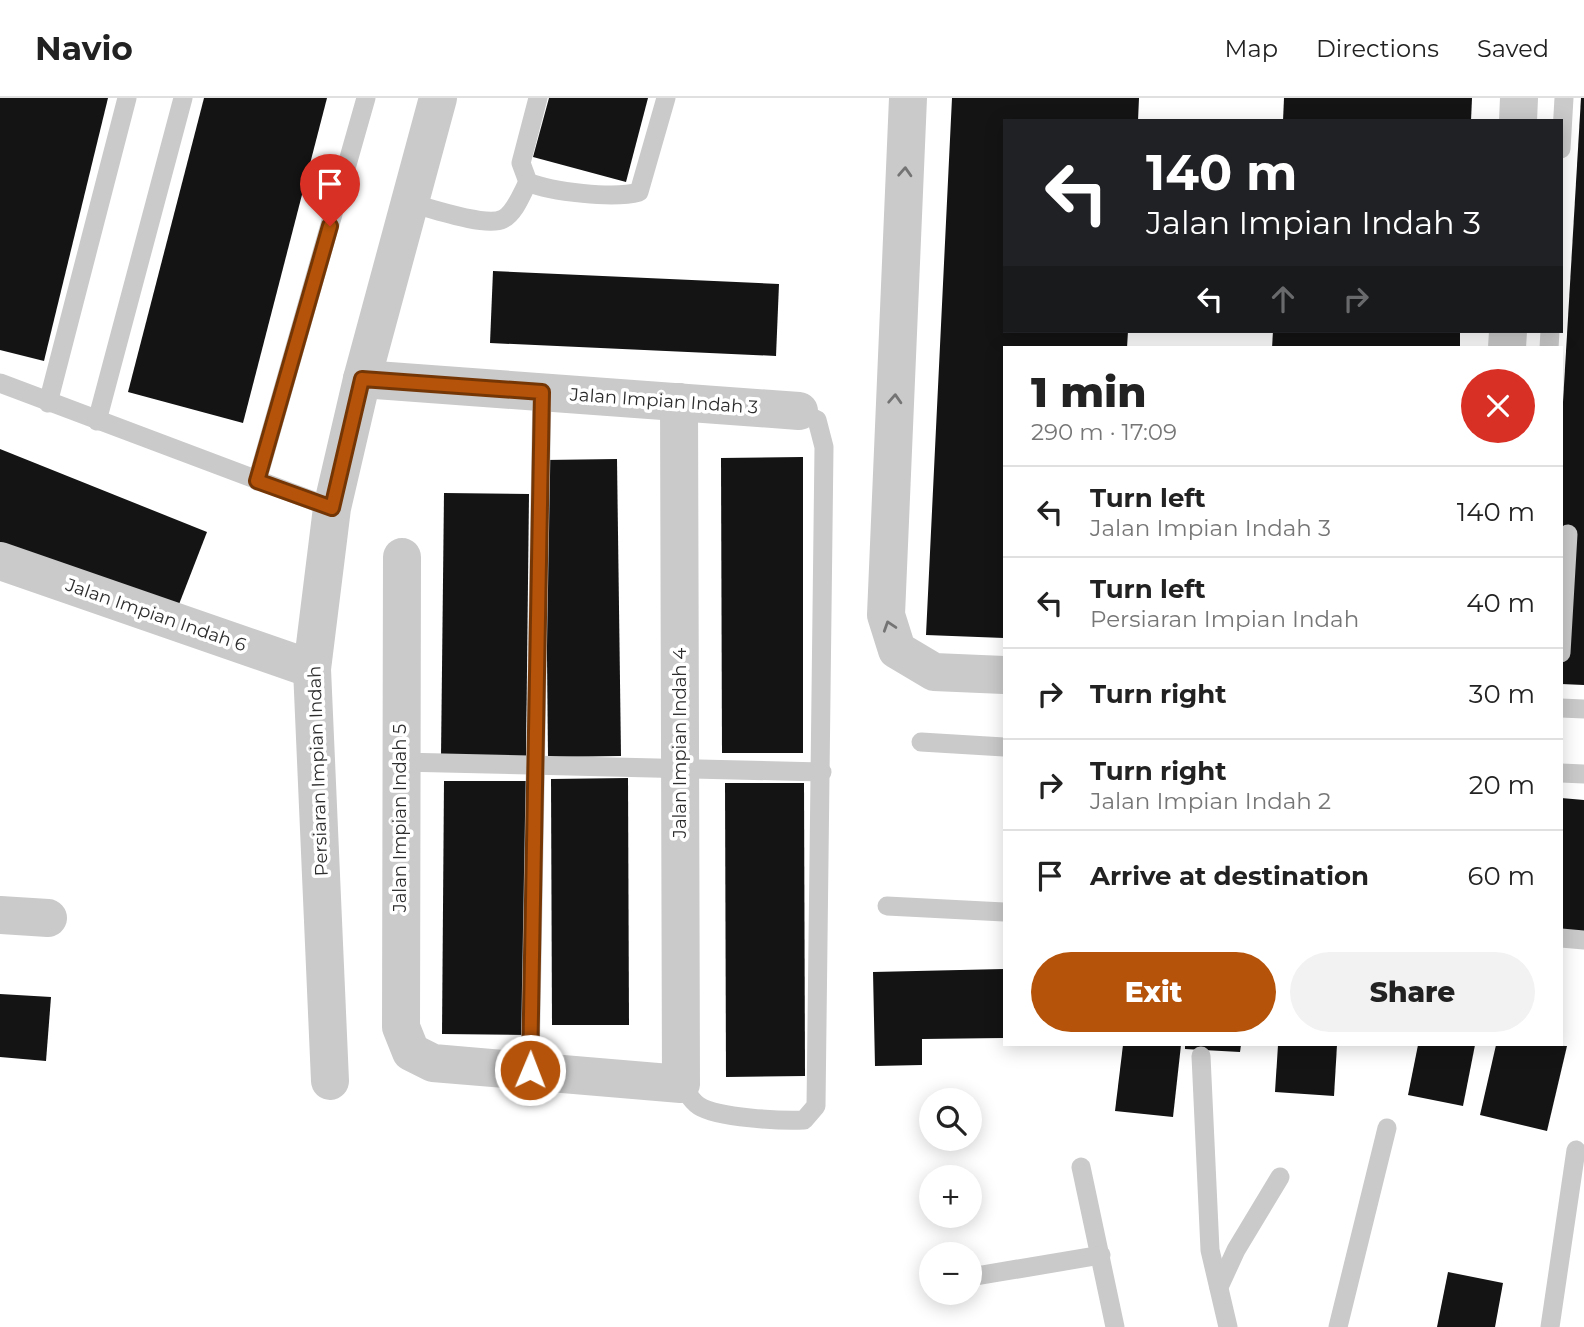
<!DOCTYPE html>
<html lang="en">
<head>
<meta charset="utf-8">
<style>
	:root { --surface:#fff; --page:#f2f2f2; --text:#222; --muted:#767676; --line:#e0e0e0; --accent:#b45309 }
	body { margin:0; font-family:Montserrat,sans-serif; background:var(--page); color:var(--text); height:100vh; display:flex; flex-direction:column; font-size:26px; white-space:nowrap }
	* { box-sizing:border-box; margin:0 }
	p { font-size:23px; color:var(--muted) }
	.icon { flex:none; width:38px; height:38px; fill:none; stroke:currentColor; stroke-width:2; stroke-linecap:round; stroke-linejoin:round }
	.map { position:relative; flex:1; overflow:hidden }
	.drawer { position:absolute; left:1003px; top:248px; width:560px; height:700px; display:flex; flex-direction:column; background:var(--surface); border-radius:0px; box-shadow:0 4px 18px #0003 }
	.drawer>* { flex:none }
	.banner { position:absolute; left:1003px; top:21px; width:560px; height:214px; border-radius:0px; box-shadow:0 4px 18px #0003; background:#202124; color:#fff; overflow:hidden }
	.tools { position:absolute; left:919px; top:990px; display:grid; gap:14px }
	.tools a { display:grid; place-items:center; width:63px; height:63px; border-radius:50%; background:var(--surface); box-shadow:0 4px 18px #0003; font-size:35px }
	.pin { position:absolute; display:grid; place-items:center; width:60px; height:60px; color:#fff; margin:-72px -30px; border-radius:50% 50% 50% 0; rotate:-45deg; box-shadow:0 0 7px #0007 }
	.pin .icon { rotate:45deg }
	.me { position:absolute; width:77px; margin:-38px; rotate:1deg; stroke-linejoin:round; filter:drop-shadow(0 0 5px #0008) }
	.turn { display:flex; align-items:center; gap:24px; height:147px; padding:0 28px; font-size:32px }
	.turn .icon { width:91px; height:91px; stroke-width:2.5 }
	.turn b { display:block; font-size:49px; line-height:60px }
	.lanes { display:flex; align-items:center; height:66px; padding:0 28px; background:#0003; justify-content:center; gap:35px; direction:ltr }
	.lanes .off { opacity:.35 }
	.round { display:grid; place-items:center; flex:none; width:74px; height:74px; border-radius:37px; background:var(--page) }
	.overview { display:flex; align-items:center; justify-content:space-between; height:119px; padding:0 28px }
	h1 { font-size:42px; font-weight:800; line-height:52px }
	.action { display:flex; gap:14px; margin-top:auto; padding:14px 28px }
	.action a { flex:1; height:80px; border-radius:42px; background:var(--accent); color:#fff; font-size:28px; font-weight:800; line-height:80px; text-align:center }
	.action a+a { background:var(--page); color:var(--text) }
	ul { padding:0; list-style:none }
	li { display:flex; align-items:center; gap:21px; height:91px; padding:0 28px; border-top:2px solid var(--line) }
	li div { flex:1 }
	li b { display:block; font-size:26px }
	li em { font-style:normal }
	header { display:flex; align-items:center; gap:42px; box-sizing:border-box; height:98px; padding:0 35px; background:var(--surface); border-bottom:2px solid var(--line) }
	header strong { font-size:33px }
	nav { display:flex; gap:38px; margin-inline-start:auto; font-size:24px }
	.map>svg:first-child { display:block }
	.building { fill:#141414 }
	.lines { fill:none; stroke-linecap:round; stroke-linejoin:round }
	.lane { stroke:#cacaca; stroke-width:19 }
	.street { stroke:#cacaca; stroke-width:38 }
	.oneway { stroke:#747474 }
	.route-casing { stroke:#753606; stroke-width:18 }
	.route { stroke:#b45309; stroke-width:12 }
	.labels { text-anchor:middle; stroke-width:7; stroke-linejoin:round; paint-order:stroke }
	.street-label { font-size:18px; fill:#2d2d2d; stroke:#fff }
</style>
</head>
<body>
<header>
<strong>Navio</strong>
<nav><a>Map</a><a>Directions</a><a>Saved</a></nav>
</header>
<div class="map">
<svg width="1584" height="1229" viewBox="0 0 1584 1229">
	<rect width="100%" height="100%" fill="#fff"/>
	<!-- building -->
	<g class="building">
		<polygon points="0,0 108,0 44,263 0,252"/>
		<polygon points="204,0 327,0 243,325 128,294"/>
		<polygon points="549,0 648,0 626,84 533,59"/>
		<polygon points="952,0 1139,0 1138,23 1004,23 1004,233 1128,233 1127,250 1004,250 1004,540 926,537"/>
		<polygon points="1284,0 1472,0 1471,23 1283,23"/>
		<polygon points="1581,0 1584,0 1584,587 1561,586 1561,338"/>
		<polygon points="493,173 779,186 776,258 490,245"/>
		<polygon points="1273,233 1460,233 1460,250 1272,250"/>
		<polygon points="0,351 207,434 176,514 0,444"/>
		<polygon points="803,359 803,655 722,655 721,360"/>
		<polygon points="617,361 621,658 548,659 545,362"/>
		<polygon points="444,395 529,396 526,660 441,659"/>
		<polygon points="628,680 629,927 552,927 551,681"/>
		<polygon points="444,683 528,683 526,937 442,936"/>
		<polygon points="725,685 804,685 805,978 726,979"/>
		<polygon points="1561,700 1584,702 1584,839 1561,837"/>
		<polygon points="1004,871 1004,940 922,941 922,967 875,968 873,874"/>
		<polygon points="0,896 51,899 46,963 0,959"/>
		<polygon points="1123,947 1181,947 1173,1019 1115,1013"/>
		<polygon points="1185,947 1241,947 1240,954 1185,951"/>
		<polygon points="1278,947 1337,947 1334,998 1275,994"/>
		<polygon points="1418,947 1475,947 1463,1008 1408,997"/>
		<polygon points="1496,947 1567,948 1547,1033 1480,1017"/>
		<polygon points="1448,1174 1503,1185 1495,1229 1437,1229"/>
	</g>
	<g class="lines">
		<!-- lane -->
		<g class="lane">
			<path d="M538 0 521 65 528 84C551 94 614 101 639 94L666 0"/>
			<polyline points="1561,51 1564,0"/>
			<path d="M410 105C430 110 486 130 503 121 515 115 522 95 528 84"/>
			<polyline points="1549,250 1550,233"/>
			<polyline points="0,285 332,410"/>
			<polyline points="48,305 127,0"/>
			<polyline points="97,323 183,0"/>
			<polyline points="257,383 366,0"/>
			<polyline points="1561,555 1568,436"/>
			<polyline points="1561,610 1584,611"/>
			<polyline points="921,644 1004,649"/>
			<polyline points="400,664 822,674"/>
			<polyline points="1561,675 1584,676"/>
			<polyline points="887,808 1004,814"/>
			<polyline points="1561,840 1584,842"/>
			<polyline points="1201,958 1210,1152 1228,1229"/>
			<polyline points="530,972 542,294"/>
			<path d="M681 986C686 993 692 1004 699 1008 718 1020 781 1023 804 1022L816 1008 824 349 817 322 799 313"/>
			<polyline points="1081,1069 1115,1229"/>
			<polyline points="970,1179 1101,1157"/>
			<polyline points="1219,1189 1236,1152 1280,1079"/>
			<polyline points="1338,1229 1387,1030"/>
			<polyline points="1550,1229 1576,1052"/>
		</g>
		<!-- street -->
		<g class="street">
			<polyline points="908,0 886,517 897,552 934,574 1004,577"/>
			<polyline points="1518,23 1519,0"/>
			<polyline points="1507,250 1508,233"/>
			<polyline points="362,281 799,313"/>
			<polyline points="402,459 401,929 411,954 433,965 681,986 679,304"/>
			<polyline points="0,463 312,571"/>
			<polyline points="0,817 48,820"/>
			<polyline points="330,983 312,571 332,410 362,281 438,0"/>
		</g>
	</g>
	<!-- one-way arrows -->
	<defs><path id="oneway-chevron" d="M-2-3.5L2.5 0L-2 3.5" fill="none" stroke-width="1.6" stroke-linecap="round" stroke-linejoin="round" transform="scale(1.75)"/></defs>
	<g class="oneway">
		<use href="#oneway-chevron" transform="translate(905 74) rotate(-87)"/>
		<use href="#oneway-chevron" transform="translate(895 301) rotate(-87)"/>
		<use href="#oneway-chevron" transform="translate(889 528) rotate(-108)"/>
	</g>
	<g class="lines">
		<!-- route casing -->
		<g class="route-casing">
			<polyline id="route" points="330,128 257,383 332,410 362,281 542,294 530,972"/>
		</g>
		<!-- route -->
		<use href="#route" class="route"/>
	</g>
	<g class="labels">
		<!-- street labels -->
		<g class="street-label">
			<text transform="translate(664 303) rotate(4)" y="6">Jalan Impian Indah 3</text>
			<text transform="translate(156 517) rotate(19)" y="6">Jalan Impian Indah 6</text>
			<text transform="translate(680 645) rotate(-90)" y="6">Jalan Impian Indah 4</text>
			<text transform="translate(318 673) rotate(-92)" y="6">Persiaran Impian Indah</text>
			<text transform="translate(400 720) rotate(-90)" y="6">Jalan Impian Indah 5</text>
		</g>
	</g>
</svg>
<div class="tools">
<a><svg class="icon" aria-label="search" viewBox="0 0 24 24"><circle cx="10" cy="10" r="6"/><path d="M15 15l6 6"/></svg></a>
<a>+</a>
<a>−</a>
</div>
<div class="pin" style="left:330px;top:128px;background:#d93025"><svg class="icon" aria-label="arrive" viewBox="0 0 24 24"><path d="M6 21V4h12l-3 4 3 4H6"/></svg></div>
<svg class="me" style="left:530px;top:972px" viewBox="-20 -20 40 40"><circle r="17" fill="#b45309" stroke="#fff" stroke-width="3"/><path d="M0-11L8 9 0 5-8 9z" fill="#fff"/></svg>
<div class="banner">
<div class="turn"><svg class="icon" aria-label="left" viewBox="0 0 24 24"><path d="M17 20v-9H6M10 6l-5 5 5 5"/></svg><div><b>140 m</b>Jalan Impian Indah 3</div></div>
<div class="lanes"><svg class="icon" aria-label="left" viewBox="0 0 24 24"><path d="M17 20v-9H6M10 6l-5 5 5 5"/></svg><svg class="icon off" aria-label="ahead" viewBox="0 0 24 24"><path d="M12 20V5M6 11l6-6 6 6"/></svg><svg class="icon off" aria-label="right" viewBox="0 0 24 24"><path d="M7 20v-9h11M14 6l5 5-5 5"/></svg></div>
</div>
<section class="drawer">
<div class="overview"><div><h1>1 min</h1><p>290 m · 17:09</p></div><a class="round" style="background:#d93025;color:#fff"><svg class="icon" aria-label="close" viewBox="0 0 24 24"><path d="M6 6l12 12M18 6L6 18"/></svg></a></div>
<ul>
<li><svg class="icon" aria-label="left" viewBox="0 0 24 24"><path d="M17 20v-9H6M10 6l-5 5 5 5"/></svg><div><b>Turn left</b><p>Jalan Impian Indah 3</p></div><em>140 m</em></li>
<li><svg class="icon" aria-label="left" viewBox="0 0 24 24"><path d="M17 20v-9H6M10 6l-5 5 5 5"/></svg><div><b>Turn left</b><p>Persiaran Impian Indah</p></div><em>40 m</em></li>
<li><svg class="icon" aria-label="right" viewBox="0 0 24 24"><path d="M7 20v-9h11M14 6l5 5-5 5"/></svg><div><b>Turn right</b></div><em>30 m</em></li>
<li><svg class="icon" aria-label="right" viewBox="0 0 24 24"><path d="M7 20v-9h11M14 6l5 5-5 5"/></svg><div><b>Turn right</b><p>Jalan Impian Indah 2</p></div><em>20 m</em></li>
<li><svg class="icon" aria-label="arrive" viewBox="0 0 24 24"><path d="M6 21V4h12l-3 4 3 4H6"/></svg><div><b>Arrive at destination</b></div><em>60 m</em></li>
</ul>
<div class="action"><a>Exit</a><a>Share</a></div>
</section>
</div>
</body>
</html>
